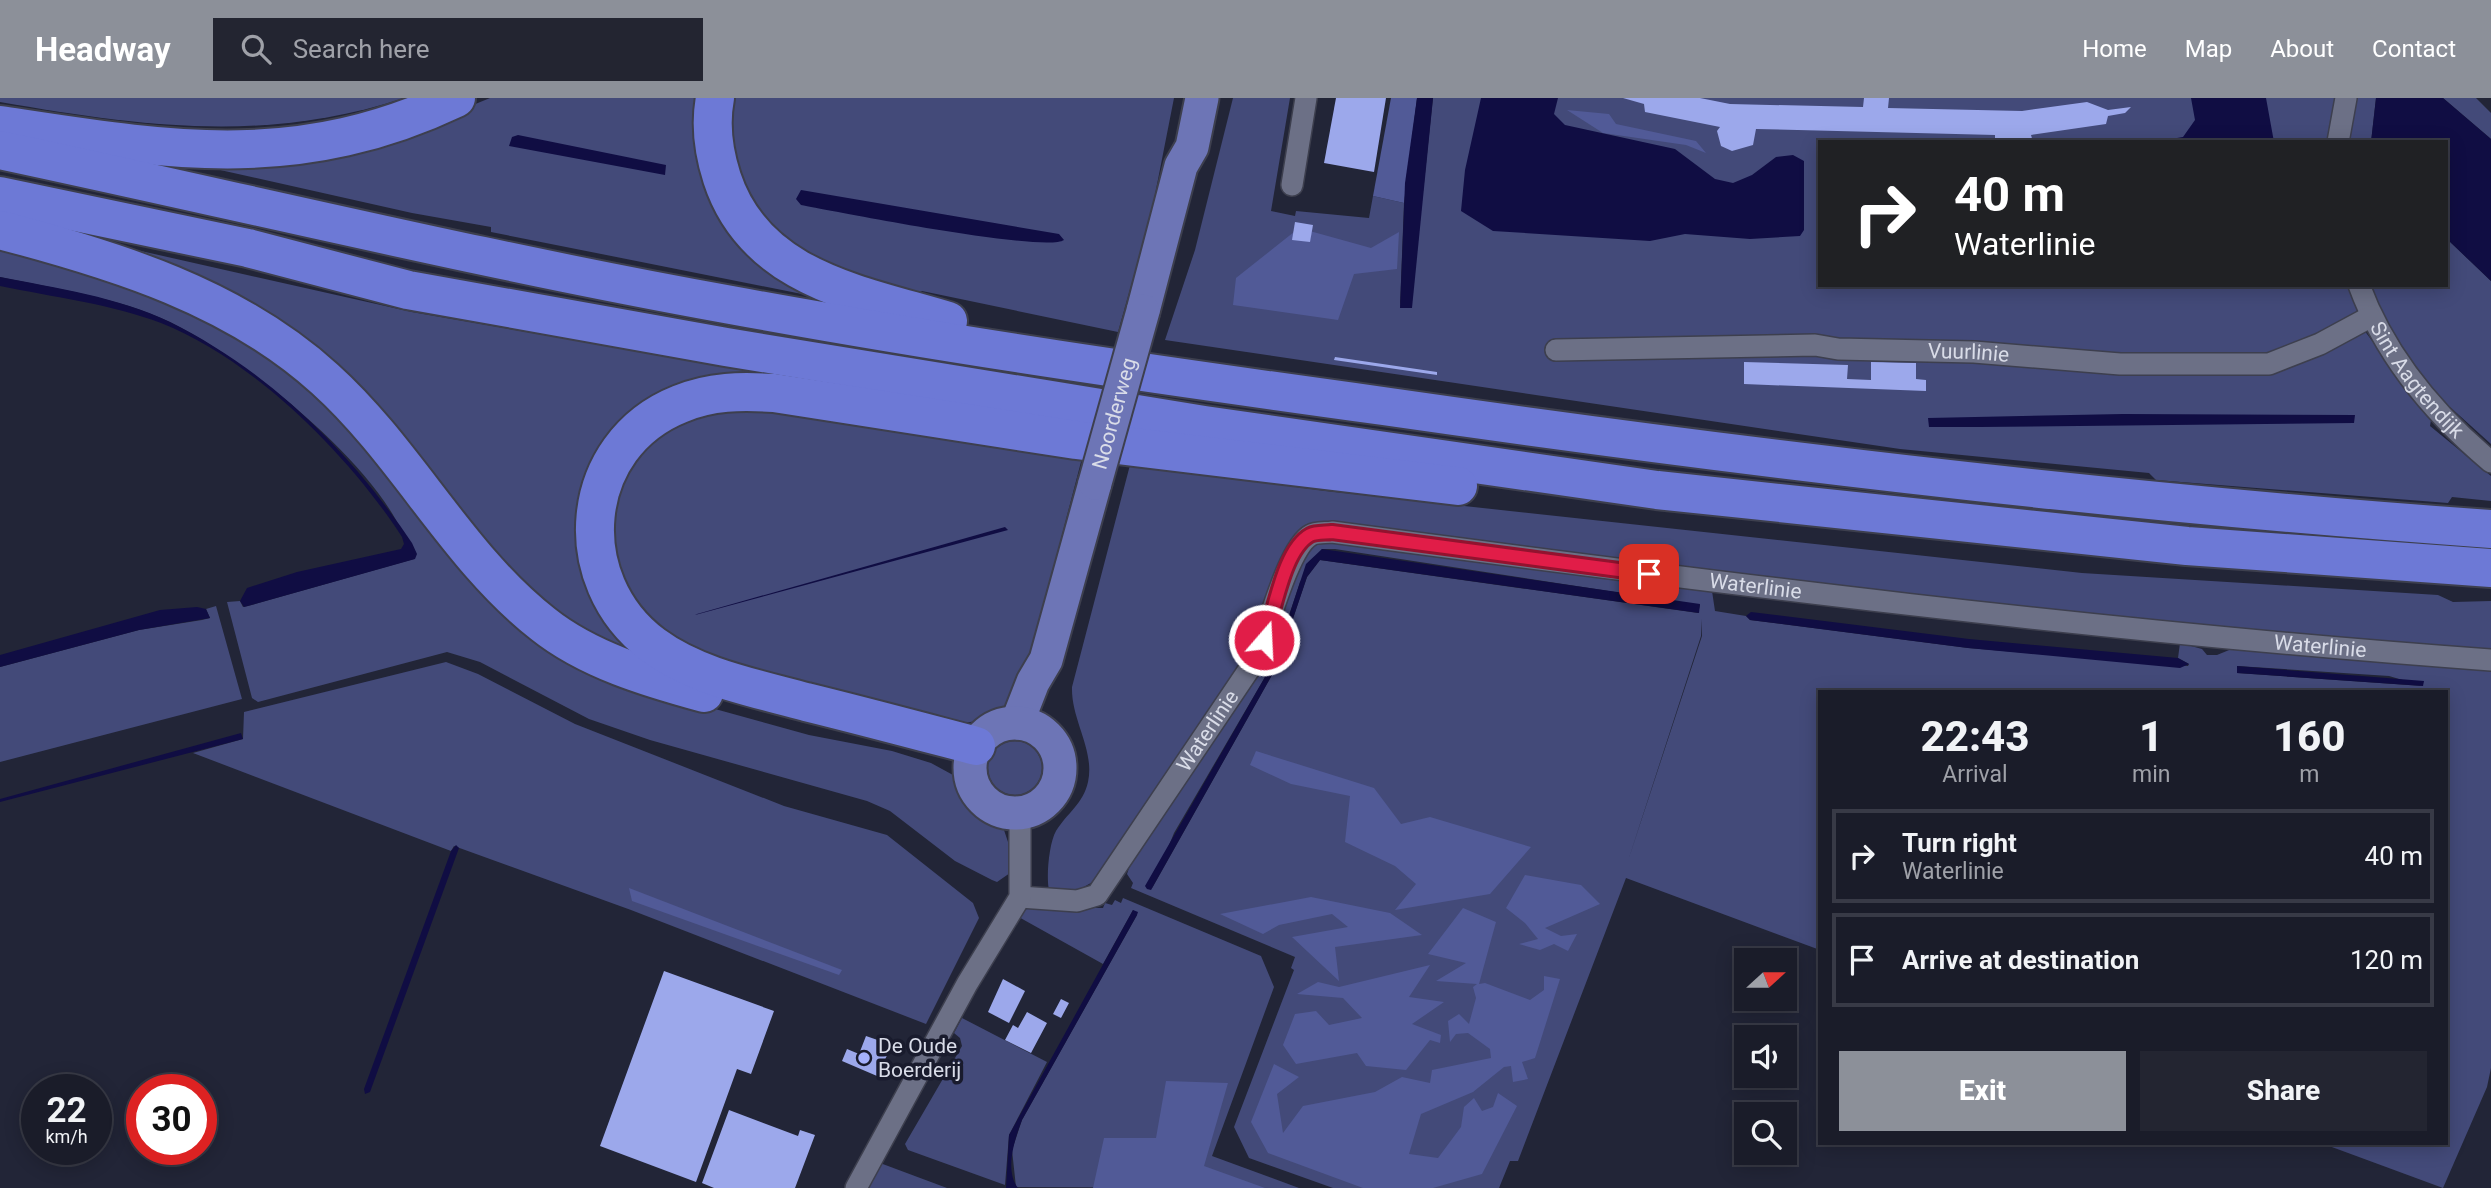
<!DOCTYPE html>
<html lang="en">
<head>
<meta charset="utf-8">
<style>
	:root { --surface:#1a1c29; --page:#232531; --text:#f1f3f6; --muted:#9fa1a8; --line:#383a46; --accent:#8c9099 }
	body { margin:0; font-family:Roboto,sans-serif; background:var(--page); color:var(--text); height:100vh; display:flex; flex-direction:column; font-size:26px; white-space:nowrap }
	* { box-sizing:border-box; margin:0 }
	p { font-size:23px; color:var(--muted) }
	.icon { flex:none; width:38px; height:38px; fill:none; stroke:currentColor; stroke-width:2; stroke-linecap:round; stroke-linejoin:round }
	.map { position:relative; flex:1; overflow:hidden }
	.details { position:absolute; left:1818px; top:592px; width:630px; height:455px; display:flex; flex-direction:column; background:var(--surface); border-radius:0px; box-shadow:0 4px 18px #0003,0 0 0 2px var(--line) }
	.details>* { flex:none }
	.hud { position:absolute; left:1818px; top:42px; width:630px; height:147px; border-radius:0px; box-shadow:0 4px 18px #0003,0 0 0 2px var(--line); background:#202124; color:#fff; overflow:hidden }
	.needle { width:46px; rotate:69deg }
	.tools { position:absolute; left:1734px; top:850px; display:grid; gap:14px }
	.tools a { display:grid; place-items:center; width:63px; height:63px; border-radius:0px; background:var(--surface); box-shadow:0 4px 18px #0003,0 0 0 2px var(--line); font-size:35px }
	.speed { position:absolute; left:21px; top:976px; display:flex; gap:14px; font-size:35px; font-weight:700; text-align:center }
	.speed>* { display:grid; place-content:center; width:91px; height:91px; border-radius:50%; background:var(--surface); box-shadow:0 4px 18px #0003,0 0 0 2px var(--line); line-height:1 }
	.speed small { font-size:18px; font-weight:400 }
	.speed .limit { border:10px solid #d22; background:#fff; color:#111 }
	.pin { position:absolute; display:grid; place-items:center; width:60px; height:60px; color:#fff; margin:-30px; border-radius:14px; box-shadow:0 4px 10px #0006 }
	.me { position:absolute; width:77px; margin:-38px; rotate:19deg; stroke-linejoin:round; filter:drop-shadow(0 0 5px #0008) }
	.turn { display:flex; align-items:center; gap:24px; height:147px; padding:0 21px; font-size:32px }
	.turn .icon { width:91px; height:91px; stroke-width:2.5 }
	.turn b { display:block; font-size:49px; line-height:60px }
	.eta { display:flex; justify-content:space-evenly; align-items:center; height:119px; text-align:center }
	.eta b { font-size:42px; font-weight:800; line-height:49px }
	.button { display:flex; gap:14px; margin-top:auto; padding:14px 21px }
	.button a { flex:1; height:80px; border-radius:0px; background:var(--accent); color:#fff; font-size:28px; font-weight:800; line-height:80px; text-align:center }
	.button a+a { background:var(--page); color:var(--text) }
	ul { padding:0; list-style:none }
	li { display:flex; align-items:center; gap:21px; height:94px; margin:0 14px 10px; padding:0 7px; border:4px solid var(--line); border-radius:0px }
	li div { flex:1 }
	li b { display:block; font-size:26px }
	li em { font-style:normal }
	header { display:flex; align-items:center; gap:42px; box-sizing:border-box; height:98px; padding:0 35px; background:var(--accent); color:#fff }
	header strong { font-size:33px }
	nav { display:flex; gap:38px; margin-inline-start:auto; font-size:24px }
	.search { width:490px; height:63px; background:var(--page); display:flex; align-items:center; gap:18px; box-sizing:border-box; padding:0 24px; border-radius:0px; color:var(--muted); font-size:26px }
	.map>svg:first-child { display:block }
	.green { fill:#434a79; fill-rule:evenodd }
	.forest { fill:#515a97 }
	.water { fill:#100d43 }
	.building { fill:#9ca8eb }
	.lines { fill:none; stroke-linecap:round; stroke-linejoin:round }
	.street-casing { stroke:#3d3f4e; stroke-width:24 }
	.primary-casing { stroke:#3d3f4e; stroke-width:37 }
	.highway-casing { stroke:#3d3f4e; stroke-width:42 }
	.street { stroke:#6c7086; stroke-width:21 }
	.primary { stroke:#6d75b6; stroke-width:33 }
	.highway { stroke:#6d79d6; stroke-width:38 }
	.primary-bridge-casing { stroke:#3d3f4e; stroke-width:37; stroke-linecap:butt }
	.primary-bridge { stroke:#6d75b6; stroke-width:33 }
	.route-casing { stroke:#92132f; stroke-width:18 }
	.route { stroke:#e11d48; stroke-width:12 }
	.poi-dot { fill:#a5b1fc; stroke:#191b2d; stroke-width:2.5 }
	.labels { text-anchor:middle; stroke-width:7; stroke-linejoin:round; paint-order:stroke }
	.street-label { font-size:21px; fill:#d9dce8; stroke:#191b2d }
	.poi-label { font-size:21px; fill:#d9dce8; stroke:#191b2d; text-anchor:start }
</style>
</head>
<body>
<header>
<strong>Headway</strong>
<div class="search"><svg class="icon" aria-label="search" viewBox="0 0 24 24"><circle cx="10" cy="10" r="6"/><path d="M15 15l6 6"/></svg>Search here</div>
<nav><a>Home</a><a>Map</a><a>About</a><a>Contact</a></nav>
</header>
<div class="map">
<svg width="2491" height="1090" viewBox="0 0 2491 1090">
	<rect width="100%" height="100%" fill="#222537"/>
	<!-- green -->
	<g class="green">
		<path d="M0 0H404C265 46 140 28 0 4Z"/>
		<polygon points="490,0 708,0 707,44 827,201 491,134 491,129 412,115 171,61 417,30"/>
		<path d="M735 0H1174L1151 117 1118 234 922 193 916 196C842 174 766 152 740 70 733 47 731 23 735 0Z"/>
		<polygon points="1233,0 1290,0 1271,113 1295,118 1296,113 1369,120 1373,98 1404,105 1400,209 1423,94 1433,0 2335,0 2330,44 1820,44 1820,187 2350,187 2364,232 2431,322 2430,328 2491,378 2491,403 2452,399 2448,405 2156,382 2149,375 1900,351 1165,242 1195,152"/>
		<polygon points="2352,0 2376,0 2371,44 2346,44"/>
		<polygon points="2443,0 2476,0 2491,15 2491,41"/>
		<polygon points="61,135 412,214 768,276 706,289 594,393 655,571 544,512 385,326"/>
		<polygon points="2447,141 2491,183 2491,346 2450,309 2443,311 2426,292 2366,187 2446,187"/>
		<path d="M0 146 214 220 333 305 453 457 668 598 809 637 892 653 931 665 953 677 973 707 1004 732 1011 753 1010 775 997 784 992 782 955 763 890 713 867 703 650 642 589 621 480 564 447 554 258 604 252 600 227 504 240 503 243 509 248 508 414 461C408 448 403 435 396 422 357 352 242 259 170 224 117 199 56 191 0 179Z"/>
		<path d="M778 311 1082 360 1057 456 1061 463 1043 529 1013 604 986 622 962 625C885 606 680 569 636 507 627 494 622 478 617 463 609 437 612 400 626 376 645 344 673 324 709 314 728 308 757 312 778 311Z"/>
		<path d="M1130 367 1326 393 2082 475 2438 497 2453 504 2491 503V552L2426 550 1891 502 1324 423 1302 429 1287 451 1255 537 1231 586 1096 782 1075 794 1049 792C1046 779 1049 745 1056 733 1067 715 1083 706 1088 684 1095 652 1071 622 1072 589Z"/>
		<path d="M1330 437 1712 493 1715 513 1746 518 1750 522 1968 550 2188 568 2189 566 2178 560 2180 545 2202 551 2207 557H2217L2234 550 2491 569V970L2487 989 2443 1090 2321 1045H2446V593H1820V852L1626 780 1518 1063H1510L1499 1090H1333L1249 1060 1234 1029 1294 872 1291 870 1295 859 1131 790 1133 785 1127 776 1129 770 1124 767 1219 624 1300 455ZM1322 451H1335L1700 507 1698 515 1320 462 1307 479 1277 568 1151 792 1174 735 1265 579 1277 554 1300 484ZM1702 521V538L1627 766 1701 538ZM2237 568 2389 578 2423 588 2237 575Z"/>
		<polygon points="216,508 242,601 0,664 0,569 139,532 202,522 210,520 206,511"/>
		<polygon points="446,564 478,576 575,626 784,708 887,737 973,805 979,820 926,926 631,812 454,748 451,753 193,655 243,641 244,614"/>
		<circle cx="1015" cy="670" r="27"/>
		<polygon points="1123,800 1261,858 1274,889 1212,1058 1299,1090 1016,1089 1012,1052 1022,1022 1137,817 1133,812 1103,866 1015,817 1025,809 1103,810 1105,805 1112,807 1115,802 1121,805"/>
		<polygon points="962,920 1047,964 1009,1037 1005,1087 908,1052 905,1046 962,948 960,940 954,935"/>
		<polygon points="880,1065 947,1090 866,1090"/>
	</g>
	<!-- forest -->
	<g class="forest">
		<polygon points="1391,0 1417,0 1404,105 1373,98"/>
		<polygon points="1567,12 1609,16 1616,26 1696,43 1706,55 1686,47 1603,35"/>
		<polygon points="1299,130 1371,150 1399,134 1397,171 1354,176 1338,222 1233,207 1236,180"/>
		<polygon points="1256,653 1374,690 1401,726 1430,719 1531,749 1490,796 1395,812 1416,786 1395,768 1345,744 1350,698 1291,686 1250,667"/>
		<polygon points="1525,777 1581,787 1600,806 1545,830 1561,838 1577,836 1568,853 1554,846 1540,852 1519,846 1538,841 1525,825 1506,810"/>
		<polygon points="629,790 842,872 839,877 632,803"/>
		<polygon points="1311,799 1390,815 1422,837 1335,849 1339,883 1292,839 1348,829 1332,816 1279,827 1263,836 1220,816"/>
		<polygon points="1463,810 1496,824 1479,886 1485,885 1530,902 1544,892 1544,878 1560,881 1535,960 1522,964 1528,981 1513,984 1511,968 1504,969 1473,994 1421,1016 1409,1056 1438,1060 1461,1029 1464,1009 1474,1000 1482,1013 1493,1009 1498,995 1517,1008 1482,1076 1433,1090 1363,1090 1268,1055 1251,1024 1274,966 1299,979 1277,996 1283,1035 1303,1008 1375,994 1402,979 1430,985 1432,972 1491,960 1490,951 1468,935 1456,936 1450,944 1448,923 1459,916 1469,926 1476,900 1473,889 1477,886 1436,883 1466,865 1428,856"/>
		<polygon points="1430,867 1409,899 1444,904 1412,926 1441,937 1440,945 1430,942 1406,972 1366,968 1357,955 1296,966 1283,947 1295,916 1316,913 1329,927 1362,920 1343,900 1297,896 1318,884 1339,889"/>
		<polygon points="1166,983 1228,985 1204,1068 1265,1090 1093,1090 1104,1040 1156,1040"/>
	</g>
	<!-- water -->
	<g class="water">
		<polygon points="1417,0 1433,0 1412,210 1400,210 1405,85"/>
		<polygon points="1481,0 1558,0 1554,16 1565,27 1675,51 1715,81 1733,85 1752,77 1776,59 1793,57 1804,63 1804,132 1800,138 1750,141 1685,136 1650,143 1493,133 1461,113 1465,72"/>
		<polygon points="2191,0 2266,0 2274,44 2153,44 2183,39 2195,22"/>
		<polygon points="2376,0 2443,0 2491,41 2491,183 2447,141 2446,44 2371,44"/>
		<polygon points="518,37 666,67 665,77 509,48 512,39"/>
		<path d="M801 92 1059 136 1064 142C1045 155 838 114 801 107L796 101Z"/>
		<path d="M0 179C56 190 118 199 170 224 269 273 351 354 412 445L417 456 415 461 244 509 240 503 247 490 297 474 401 451 404 446 402 439C349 357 253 261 161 225 111 206 53 199 0 188Z"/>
		<polygon points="2123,316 2355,317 2354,325 1979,329 1929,329 1928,320"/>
		<polygon points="1005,429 1008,432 695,517 697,516"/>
		<polygon points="1322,451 1700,506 1699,515 1685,513 1320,462 1307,479 1277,568 1151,792 1147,791 1145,788 1265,579 1277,554 1306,466"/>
		<polygon points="197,509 206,511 210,520 139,532 0,569 0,557 160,512"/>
		<polygon points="1751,514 1969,541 2178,560 2189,566 2180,570 1968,550 1750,522 1746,518"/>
		<polygon points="2237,568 2424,583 2423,588 2237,575"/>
		<polygon points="241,635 243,641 0,704 0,701"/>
		<polygon points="456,747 459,750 370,994 365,996 364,991 451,753"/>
		<path d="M1133 812 1138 814 1137 817 1022 1022C1015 1041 1004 1072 1018 1090H1006L1009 1037Z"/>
	</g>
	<!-- building -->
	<g class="building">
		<polygon points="1336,0 1386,0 1374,74 1324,65"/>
		<polygon points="1623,0 1700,0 1730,6 1863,9 1864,0 1889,0 1888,10 2022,13 2087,4 2108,12 2131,9 2125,15 2108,18 2106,26 2031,37 2033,44 1995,44 1995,37 1756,31 1753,47 1732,53 1721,48 1717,33 1720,29 1645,14 1644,6"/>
		<polygon points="1295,124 1313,127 1310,144 1292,142"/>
		<polygon points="1335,259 1437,274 1437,277 1334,262"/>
		<polygon points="1744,264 1848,267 1847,281 1871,282 1871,264 1916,265 1916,281 1926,282 1926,293 1744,286"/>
		<polygon points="664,873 774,913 751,976 737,971 696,1084 600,1048"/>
		<polygon points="1003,881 1025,893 1009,925 988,914"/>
		<polygon points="1061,901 1069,905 1061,920 1053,916"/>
		<polygon points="1027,914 1047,925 1031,955 1005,942 1013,927 1018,930"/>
		<polygon points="866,938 892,947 877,978 842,963 847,951 859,956"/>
		<polygon points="729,1012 798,1038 800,1032 815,1037 795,1090 714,1090 702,1085"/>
	</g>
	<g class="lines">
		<!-- street casing -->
		<g class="street-casing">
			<g id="street">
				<polyline points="2338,44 2346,0"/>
				<polyline points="1292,87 1306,0"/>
				<path id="s1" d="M2359 187C2385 258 2434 316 2491 364"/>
				<path id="s2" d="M1556 252 1815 247 1838 251 1974 254 2120 266H2269L2320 246 2370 219"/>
				<path id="s3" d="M1020 799 1077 803 1097 797 1256 561C1267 534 1288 449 1311 437 1316 434 1326 435 1332 434 1718 485 2103 534 2491 562"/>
				<polyline points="856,1090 967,886 1020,799 1020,714"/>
			</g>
		</g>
		<!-- primary casing -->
		<g class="primary-casing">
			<g id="primary">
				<polyline points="1143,213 1181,68 1192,49 1202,0"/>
				<polyline points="1017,625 1033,584 1046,562 1095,385"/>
				<circle cx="1015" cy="670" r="45"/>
			</g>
		</g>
		<!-- highway casing -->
		<g class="highway-casing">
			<g id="highway">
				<path d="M715 0C710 26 714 55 722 80 755 181 859 196 948 223"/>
				<path d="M0 27C166 52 296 76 456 0"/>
				<path d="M0 52C244 104 486 163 731 207 948 247 1165 278 1383 308 1751 361 2120 405 2491 431"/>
				<polyline points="0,98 248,150 408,192 726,249 1204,327 1657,392 2187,448 2491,470"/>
				<path d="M0 132C115 162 235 199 325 281 407 355 457 459 543 526 588 562 649 580 704 595"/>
				<path d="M976 648C919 633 863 618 806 604 755 590 696 579 653 547 567 483 577 347 680 306 711 293 741 293 774 295L1076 342 1458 388"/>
			</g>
		</g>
		<!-- street -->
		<use href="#street" class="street"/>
		<!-- primary -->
		<use href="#primary" class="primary"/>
		<!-- highway -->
		<use href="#highway" class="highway"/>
		<!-- primary-bridge casing -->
		<g class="primary-bridge-casing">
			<g id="primary-bridge">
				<path id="s4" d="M1095 385 1143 213"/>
			</g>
		</g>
		<!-- primary-bridge -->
		<use href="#primary-bridge" class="primary-bridge"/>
	</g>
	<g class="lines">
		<!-- route casing -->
		<g class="route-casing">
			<path id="route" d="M1264 542C1275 514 1283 452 1310 437 1316 434 1326 435 1332 434L1649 476"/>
		</g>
		<!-- route -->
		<use href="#route" class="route"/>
	</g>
	<!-- markers -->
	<circle class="poi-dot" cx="864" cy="960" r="7"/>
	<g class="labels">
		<!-- street labels -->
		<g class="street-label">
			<text dy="7" stroke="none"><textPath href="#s2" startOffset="413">Vuurlinie</textPath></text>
			<text dy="7" stroke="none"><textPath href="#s1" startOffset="112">Sint Aagtendijk</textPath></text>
			<text dy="7" stroke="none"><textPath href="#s4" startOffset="72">Noorderweg</textPath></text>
			<text dy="7" stroke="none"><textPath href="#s3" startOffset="948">Waterlinie</textPath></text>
			<text dy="7" stroke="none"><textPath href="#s3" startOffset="1516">Waterlinie</textPath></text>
			<text dy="7" stroke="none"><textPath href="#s3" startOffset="276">Waterlinie</textPath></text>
		</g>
		<!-- poi labels -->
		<g class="poi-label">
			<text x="878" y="955">De Oude<tspan x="878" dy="24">Boerderij</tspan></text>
		</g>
	</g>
</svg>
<div class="tools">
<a><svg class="needle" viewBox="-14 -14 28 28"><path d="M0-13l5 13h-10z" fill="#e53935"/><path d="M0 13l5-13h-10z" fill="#9fa1a8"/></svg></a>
<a><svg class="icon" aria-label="sound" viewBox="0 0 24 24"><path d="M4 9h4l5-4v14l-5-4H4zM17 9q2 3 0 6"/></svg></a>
<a><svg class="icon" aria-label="search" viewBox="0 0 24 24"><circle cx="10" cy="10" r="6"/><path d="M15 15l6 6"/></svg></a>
</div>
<div class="speed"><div>22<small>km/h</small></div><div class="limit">30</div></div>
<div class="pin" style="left:1649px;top:476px;background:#d93025"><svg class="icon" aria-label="arrive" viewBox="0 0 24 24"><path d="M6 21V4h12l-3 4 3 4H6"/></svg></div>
<svg class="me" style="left:1264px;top:542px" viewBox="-20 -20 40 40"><circle r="17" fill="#e11d48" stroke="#fff" stroke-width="3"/><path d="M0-11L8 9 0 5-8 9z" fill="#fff"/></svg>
<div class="hud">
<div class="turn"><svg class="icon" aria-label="right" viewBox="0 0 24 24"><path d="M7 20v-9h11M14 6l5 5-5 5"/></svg><div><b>40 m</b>Waterlinie</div></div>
</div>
<section class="details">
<div class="eta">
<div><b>22:43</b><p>Arrival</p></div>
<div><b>1</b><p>min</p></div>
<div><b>160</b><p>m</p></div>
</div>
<ul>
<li><svg class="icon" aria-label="right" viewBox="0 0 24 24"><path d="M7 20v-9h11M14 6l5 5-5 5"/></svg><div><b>Turn right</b><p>Waterlinie</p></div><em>40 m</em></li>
<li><svg class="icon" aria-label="arrive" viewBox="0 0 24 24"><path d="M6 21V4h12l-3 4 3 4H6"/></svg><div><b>Arrive at destination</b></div><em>120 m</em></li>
</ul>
<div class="button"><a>Exit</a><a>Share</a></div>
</section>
</div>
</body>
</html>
